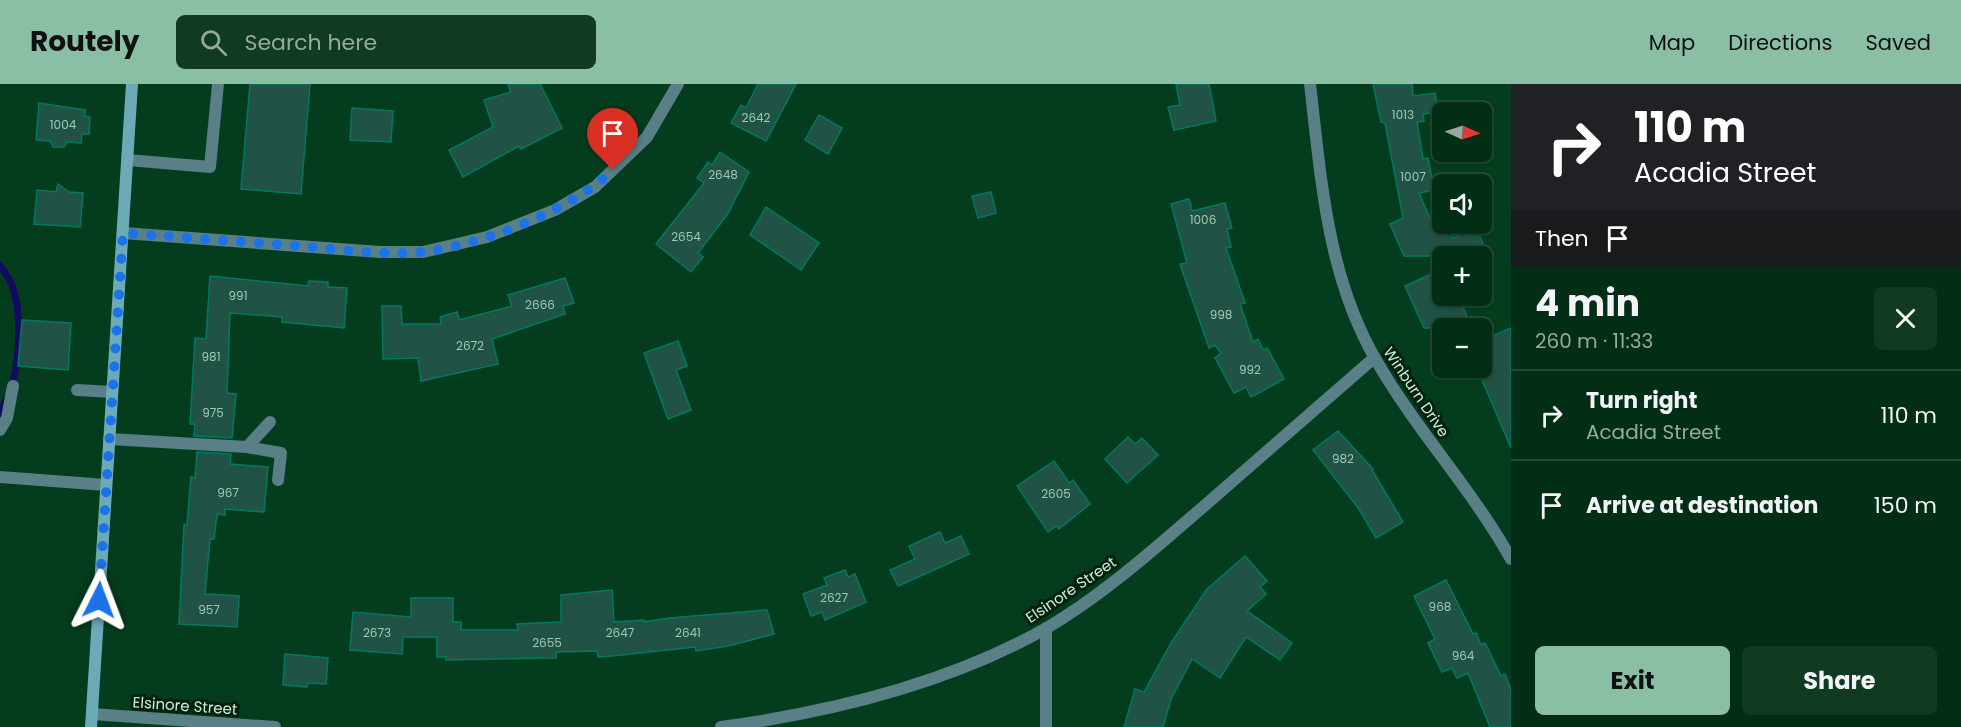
<!DOCTYPE html>
<html lang="en">
<head>
<meta charset="utf-8">
<style>
	:root { --surface:#032e16; --page:#113a23; --text:#f1f3f6; --muted:#97a8a1; --line:#244a35; --accent:#8abfa5 }
	body { margin:0; font-family:Poppins,sans-serif; background:var(--page); color:var(--text); height:100vh; display:flex; flex-direction:column; font-size:22px; white-space:nowrap }
	* { box-sizing:border-box; margin:0 }
	p { font-size:20px; color:var(--muted) }
	.icon { flex:none; width:33px; height:33px; fill:none; stroke:currentColor; stroke-width:2; stroke-linecap:round; stroke-linejoin:round }
	.map { position:relative; flex:1; overflow:hidden }
	.drawer { display:flex; flex-direction:column; background:var(--surface); width:450px }
	.drawer>* { flex:none }
	.banner { background:#202124; color:#fff; overflow:hidden }
	.needle { width:39px; rotate:93deg }
	.tools { position:absolute; left:1432px; top:18px; display:grid; gap:12px }
	.tools a { display:grid; place-items:center; width:60px; height:60px; border-radius:9px; background:var(--surface); box-shadow:0 2px 4px #0004,0 0 0 2px var(--line); font-size:30px }
	.pin { position:absolute; display:grid; place-items:center; width:51px; height:51px; color:#fff; margin:-62px -26px; border-radius:50% 50% 50% 0; rotate:-45deg; box-shadow:0 0 6px #0007 }
	.pin .icon { rotate:45deg }
	.me { position:absolute; width:66px; margin:-33px; rotate:3deg; stroke-linejoin:round; filter:drop-shadow(0 0 4px #0008) }
	.turn { display:flex; align-items:center; gap:21px; height:126px; padding:0 24px; font-size:27px }
	.turn .icon { width:78px; height:78px; stroke-width:2.5 }
	.turn b { display:block; font-size:42px; line-height:51px }
	.then { display:flex; align-items:center; height:57px; padding:0 24px; background:#0003; gap:12px; font-size:22px }
	.round { display:grid; place-items:center; flex:none; width:63px; height:63px; border-radius:9px; background:var(--page) }
	.summary { display:flex; align-items:center; justify-content:space-between; height:102px; padding:0 24px }
	h1 { font-size:36px; font-weight:700; line-height:45px }
	.button { display:flex; gap:12px; margin-top:auto; padding:12px 24px }
	.button a { flex:1; height:69px; border-radius:9px; background:var(--accent); color:#111; font-size:24px; font-weight:700; line-height:69px; text-align:center }
	.button a+a { background:var(--page); color:var(--text) }
	ul { padding:0; list-style:none }
	li { display:flex; align-items:center; gap:18px; height:90px; padding:0 24px; border-top:2px solid var(--line) }
	li div { flex:1 }
	li b { display:block; font-size:22px }
	li em { font-style:normal }
	header { display:flex; align-items:center; gap:36px; box-sizing:border-box; height:84px; padding:0 30px; background:var(--accent); color:#111 }
	header strong { font-size:28px }
	nav { display:flex; gap:33px; margin-inline-start:auto; font-size:21px }
	.search { width:420px; height:54px; background:var(--page); display:flex; align-items:center; gap:15px; box-sizing:border-box; padding:0 21px; border-radius:9px; color:var(--muted); font-size:22px }
	main { display:flex; flex:1; min-height:0 }
	.map>svg:first-child { display:block }
	.lines { fill:none; stroke-linecap:round; stroke-linejoin:round }
	.stream { stroke:#130b62; stroke-width:7 }
	.building { fill:#205245; stroke:#007962; stroke-width:1.5 }
	.lane { stroke:#597f87; stroke-width:12 }
	.street { stroke:#597f87; stroke-width:12 }
	.secondary { stroke:#6caab7; stroke-width:12 }
	.route { stroke:#1a73e8; stroke-width:10; stroke-dasharray:0 18 }
	.labels { text-anchor:middle; stroke-width:6; stroke-linejoin:round; paint-order:stroke }
	.number-label { font-size:12px; fill:#a1c7b1 }
	.street-label { font-size:15px; fill:#cceed5; stroke:#04200f }
</style>
</head>
<body>
<header>
<strong>Routely</strong>
<div class="search"><svg class="icon" aria-label="search" viewBox="0 0 24 24"><circle cx="10" cy="10" r="6"/><path d="M15 15l6 6"/></svg>Search here</div>
<nav><a>Map</a><a>Directions</a><a>Saved</a></nav>
</header>
<main>
<div class="map">
<svg width="1511" height="643" viewBox="0 0 1511 643">
	<rect width="100%" height="100%" fill="#043d1e"/>
	<g class="lines">
		<!-- stream -->
		<g class="stream">
			<path d="M0 181C4 187 9 194 12 201 23 232 19 273 12 303"/>
			<polyline points="0,330 6,316"/>
		</g>
	</g>
	<!-- building -->
	<g class="building">
		<polygon points="250,0 310,0 301,110 241,105"/>
		<polygon points="508,0 540,0 562,44 521,65 519,62 463,93 449,66 493,43 484,16 511,8"/>
		<polygon points="758,0 796,0 766,57 731,39 741,21 746,24"/>
		<polygon points="1176,0 1209,0 1216,37 1174,46 1168,23 1180,21"/>
		<polygon points="1373,0 1412,0 1413,12 1435,9 1438,28 1423,30 1424,37 1417,38 1423,75 1428,74 1434,106 1419,109 1435,146 1448,141 1453,154 1477,146 1488,172 1404,172 1390,140 1403,134 1385,39 1381,38"/>
		<polygon points="39,19 85,26 84,32 90,33 89,50 82,50 81,59 67,58 64,63 53,63 50,57 36,56"/>
		<polygon points="352,24 393,27 391,58 350,56"/>
		<polygon points="819,31 842,44 828,70 805,56"/>
		<polygon points="720,68 749,88 727,131 698,169 703,173 691,188 656,160 704,99 697,94 708,78 712,81"/>
		<polygon points="58,100 69,108 83,109 80,143 34,140 37,106 56,108"/>
		<polygon points="991,108 996,129 978,134 972,112"/>
		<polygon points="1189,115 1192,127 1225,119 1232,144 1227,145 1231,163 1226,164 1245,219 1240,220 1253,258 1258,255 1263,266 1267,264 1284,295 1251,313 1246,303 1234,309 1215,274 1221,269 1215,261 1209,264 1180,180 1187,179 1171,120"/>
		<polygon points="766,123 819,159 801,186 750,151"/>
		<polygon points="1443,185 1443,212 1458,212 1472,244 1424,244 1405,202"/>
		<polygon points="210,192 308,202 309,197 328,198 328,203 347,204 344,244 282,238 282,233 230,229 227,309 236,310 232,354 194,352 195,340 190,340 195,254 206,255"/>
		<polygon points="565,194 574,219 563,222 565,230 492,255 498,280 421,297 418,274 383,275 382,222 401,222 402,240 441,240 440,233 457,228 459,236 512,222 508,211"/>
		<polygon points="22,236 71,239 68,286 18,282"/>
		<polygon points="1511,244 1511,364 1477,284 1482,284 1482,256"/>
		<polygon points="678,257 687,282 676,286 691,326 668,335 644,269"/>
		<polygon points="1338,347 1373,385 1372,386 1403,438 1376,454 1359,425 1313,366"/>
		<polygon points="1128,353 1135,360 1142,354 1158,371 1127,399 1105,375"/>
		<polygon points="197,368 231,370 230,380 268,383 264,428 225,425 225,431 217,430 214,455 210,455 205,510 239,512 237,543 179,540 184,440 187,441 191,393 195,394"/>
		<polygon points="1054,377 1069,399 1073,396 1090,420 1059,445 1057,442 1048,448 1017,402"/>
		<polygon points="940,448 945,459 961,452 969,470 898,502 890,486 915,475 909,462"/>
		<polygon points="1245,472 1267,497 1260,503 1266,510 1247,527 1292,559 1280,576 1246,553 1220,594 1192,575 1171,615 1163,643 1124,643 1135,605 1144,608 1171,559 1207,505"/>
		<polygon points="845,486 848,493 855,490 866,518 825,536 822,528 811,532 803,510 827,501 824,494"/>
		<polygon points="1446,496 1473,550 1476,549 1481,561 1485,559 1501,592 1505,590 1511,606 1511,643 1490,643 1468,589 1457,594 1452,584 1442,588 1428,559 1435,555 1414,512"/>
		<polygon points="612,506 614,538 644,536 644,538 669,534 767,526 774,550 728,562 696,567 695,563 612,572 598,573 597,567 556,568 556,574 446,576 446,573 437,573 437,553 403,553 402,570 350,566 353,528 411,533 411,514 453,514 453,538 461,538 461,546 518,546 517,540 561,538 561,511"/>
		<polygon points="285,570 328,574 326,600 307,599 307,603 283,601"/>
	</g>
	<g class="lines">
		<!-- lane -->
		<g class="lane">
			<polyline points="128,76 210,83 218,0"/>
			<polyline points="77,306 112,308"/>
			<polyline points="0,346 7,334 13,302"/>
			<polyline points="109,355 247,363 281,369 278,396"/>
			<polyline points="247,363 270,338"/>
		</g>
		<!-- street -->
		<g class="street">
			<path d="M1310 0C1321 94 1327 192 1376 276 1416 346 1472 405 1511 475"/>
			<polyline points="123,149 380,168 423,168 487,153 555,126 595,103 647,53 678,0"/>
			<polyline points="0,393 106,401"/>
			<polyline points="92,630 275,643"/>
			<path d="M721 643C831 628 947 600 1045 545 1102 512 1153 466 1203 423 1260 373 1317 324 1374 274"/>
			<polyline points="1046,643 1046,544"/>
		</g>
		<!-- secondary -->
		<polyline class="secondary" points="91,643 132,0"/>
	</g>
	<g class="lines">
		<!-- route -->
		<path class="route" d="M99 516 123 149C185 154 247 158 309 163 346 166 386 172 423 168 482 161 570 127 613 86"/>
	</g>
	<g class="labels">
		<!-- number labels -->
		<g class="number-label">
			<text x="1403" y="35">1013</text>
			<text x="756" y="38">2642</text>
			<text x="63" y="45">1004</text>
			<text x="723" y="95">2648</text>
			<text x="1413" y="97">1007</text>
			<text x="1203" y="140">1006</text>
			<text x="686" y="157">2654</text>
			<text x="238" y="216">991</text>
			<text x="540" y="225">2666</text>
			<text x="1221" y="235">998</text>
			<text x="470" y="266">2672</text>
			<text x="211" y="277">981</text>
			<text x="1250" y="290">992</text>
			<text x="213" y="333">975</text>
			<text x="1343" y="379">982</text>
			<text x="228" y="413">967</text>
			<text x="1056" y="414">2605</text>
			<text x="834" y="518">2627</text>
			<text x="1440" y="527">968</text>
			<text x="209" y="530">957</text>
			<text x="377" y="553">2673</text>
			<text x="620" y="553">2647</text>
			<text x="688" y="553">2641</text>
			<text x="547" y="563">2655</text>
			<text x="1463" y="576">964</text>
		</g>
		<!-- street labels -->
		<g class="street-label">
			<text transform="translate(1416 308) rotate(56)" y="5">Winburn Drive</text>
			<text transform="translate(1071 506) rotate(-34)" y="5">Elsinore Street</text>
			<text transform="translate(185 622) rotate(4)" y="5">Elsinore Street</text>
		</g>
	</g>
</svg>
<div class="tools">
<a><svg class="needle" viewBox="-14 -14 28 28"><path d="M0-13l5 13h-10z" fill="#e53935"/><path d="M0 13l5-13h-10z" fill="#97a8a1"/></svg></a>
<a><svg class="icon" aria-label="sound" viewBox="0 0 24 24"><path d="M4 9h4l5-4v14l-5-4H4zM17 9q2 3 0 6"/></svg></a>
<a>+</a>
<a>−</a>
</div>
<div class="pin" style="left:613px;top:86px;background:#d93025"><svg class="icon" aria-label="arrive" viewBox="0 0 24 24"><path d="M6 21V4h12l-3 4 3 4H6"/></svg></div>
<svg class="me" style="left:99px;top:516px" viewBox="-20 -20 40 40"><path d="M0-17L14 15 0 8-14 15z" fill="#1a73e8" stroke="#fff" stroke-width="4"/></svg>
</div>
<section class="drawer">
<div class="banner">
<div class="turn"><svg class="icon" aria-label="right" viewBox="0 0 24 24"><path d="M7 20v-9h11M14 6l5 5-5 5"/></svg><div><b>110 m</b>Acadia Street</div></div>
<div class="then">Then<svg class="icon" aria-label="arrive" viewBox="0 0 24 24"><path d="M6 21V4h12l-3 4 3 4H6"/></svg></div>
</div>
<div class="summary"><div><h1>4 min</h1><p>260 m · 11:33</p></div><a class="round"><svg class="icon" aria-label="close" viewBox="0 0 24 24"><path d="M6 6l12 12M18 6L6 18"/></svg></a></div>
<ul>
<li><svg class="icon" aria-label="right" viewBox="0 0 24 24"><path d="M7 20v-9h11M14 6l5 5-5 5"/></svg><div><b>Turn right</b><p>Acadia Street</p></div><em>110 m</em></li>
<li><svg class="icon" aria-label="arrive" viewBox="0 0 24 24"><path d="M6 21V4h12l-3 4 3 4H6"/></svg><div><b>Arrive at destination</b></div><em>150 m</em></li>
</ul>
<div class="button"><a>Exit</a><a>Share</a></div>
</section>
</main>
</body>
</html>
